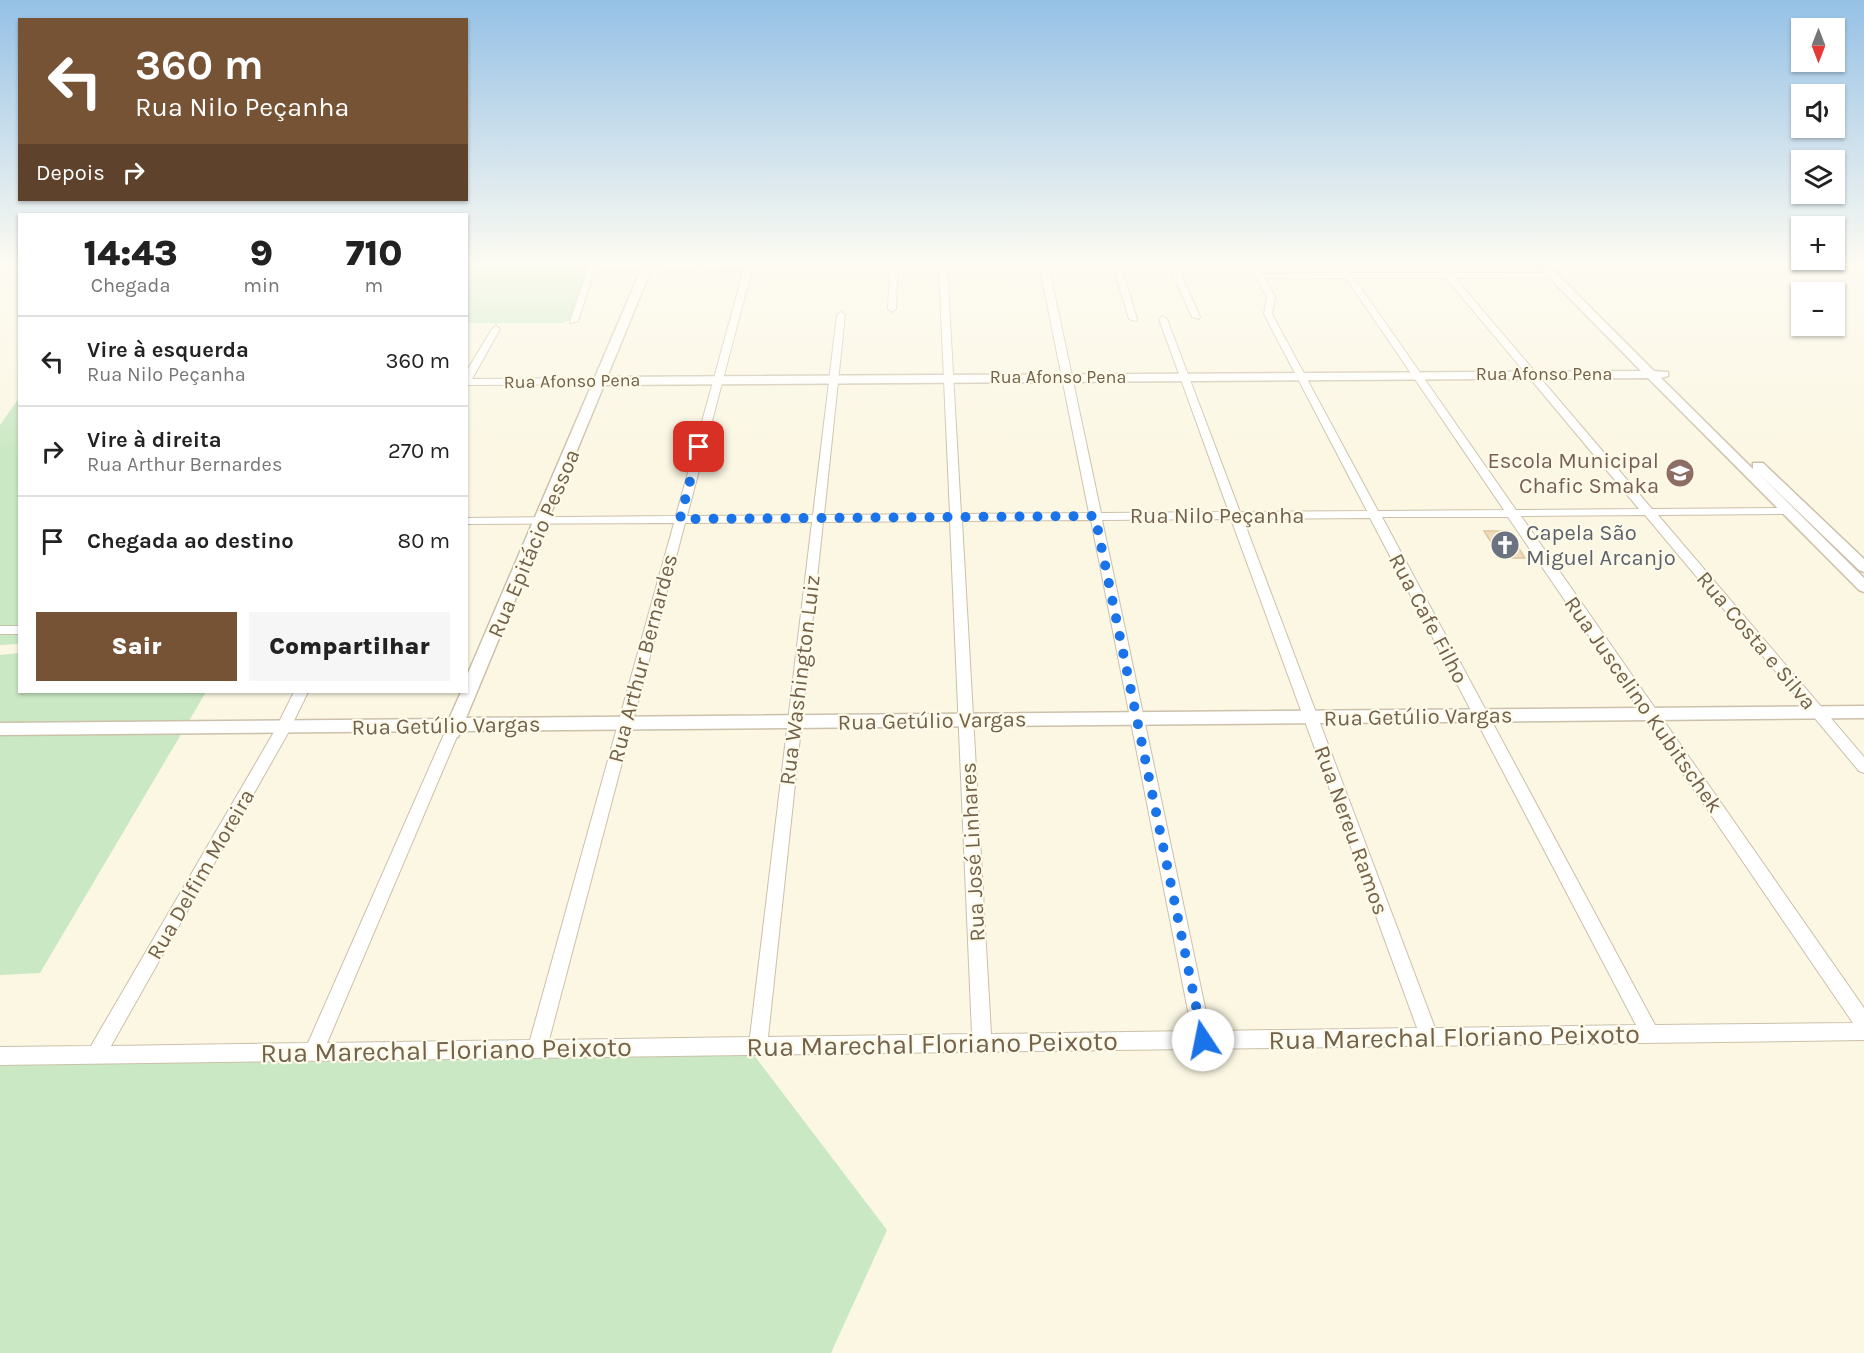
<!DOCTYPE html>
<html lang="pt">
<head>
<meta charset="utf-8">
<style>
	:root { --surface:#fff; --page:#f6f6f6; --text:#222; --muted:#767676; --line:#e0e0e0; --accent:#775336 }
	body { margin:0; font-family:Karla,sans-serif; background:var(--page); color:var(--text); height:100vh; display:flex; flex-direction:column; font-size:22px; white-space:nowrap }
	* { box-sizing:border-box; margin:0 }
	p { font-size:20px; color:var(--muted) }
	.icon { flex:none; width:33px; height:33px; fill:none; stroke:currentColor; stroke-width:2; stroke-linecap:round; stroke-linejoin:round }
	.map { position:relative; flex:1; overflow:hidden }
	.side { position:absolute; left:18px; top:213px; width:450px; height:480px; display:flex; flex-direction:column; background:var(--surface); border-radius:0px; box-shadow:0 2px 4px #0004 }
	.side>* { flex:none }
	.top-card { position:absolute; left:18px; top:18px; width:450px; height:183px; border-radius:0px; box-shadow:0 2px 4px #0004; background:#775336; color:#fff; overflow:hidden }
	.needle { width:39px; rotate:180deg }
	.buttons { position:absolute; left:1791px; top:18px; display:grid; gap:12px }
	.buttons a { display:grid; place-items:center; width:54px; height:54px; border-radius:0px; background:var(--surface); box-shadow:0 2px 4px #0004; font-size:30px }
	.pin { position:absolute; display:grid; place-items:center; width:51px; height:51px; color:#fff; margin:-26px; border-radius:12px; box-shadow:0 3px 9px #0006 }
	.me { position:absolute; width:66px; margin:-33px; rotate:349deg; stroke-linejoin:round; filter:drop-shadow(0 0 4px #0008) }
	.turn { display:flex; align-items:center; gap:21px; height:126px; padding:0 18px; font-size:27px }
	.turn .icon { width:78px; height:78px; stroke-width:2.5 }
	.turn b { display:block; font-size:42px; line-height:51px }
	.then { display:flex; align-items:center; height:57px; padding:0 18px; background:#0003; gap:12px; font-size:22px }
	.eta { display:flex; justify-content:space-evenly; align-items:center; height:102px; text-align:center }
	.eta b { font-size:36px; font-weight:800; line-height:42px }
	.button { display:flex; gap:12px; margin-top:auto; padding:12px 18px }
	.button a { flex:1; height:69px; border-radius:0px; background:var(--accent); color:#fff; font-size:24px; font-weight:800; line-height:69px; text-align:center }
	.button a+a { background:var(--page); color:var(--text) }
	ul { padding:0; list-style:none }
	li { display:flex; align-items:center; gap:18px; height:90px; padding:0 18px; border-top:2px solid var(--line) }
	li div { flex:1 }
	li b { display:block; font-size:22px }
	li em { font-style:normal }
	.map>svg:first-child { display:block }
	.green { fill:#cae8c3 }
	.building { fill:#efdbbc; stroke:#e1c69e; stroke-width:1.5 }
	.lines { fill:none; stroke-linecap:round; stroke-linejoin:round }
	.minor-casing { stroke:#ccc0aa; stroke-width:2 }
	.tertiary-casing { stroke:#ccc0aa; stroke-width:3 }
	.minor { fill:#fff; fill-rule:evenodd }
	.tertiary { fill:#fff; fill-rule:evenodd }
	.route { stroke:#1a73e8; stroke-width:10; stroke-dasharray:0 18 }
	.labels { text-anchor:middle; stroke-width:4.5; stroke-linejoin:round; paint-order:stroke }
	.far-street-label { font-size:18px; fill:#72614b; stroke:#fefae9 }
	.education-label { font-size:22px; fill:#785e54; stroke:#fefae9; text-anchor:end }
	.street-label { font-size:22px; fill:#72614b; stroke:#fefae9 }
	.worship-label { font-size:22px; fill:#5b616d; stroke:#fefae9; text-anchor:start }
	.near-street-label { font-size:27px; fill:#72614b; stroke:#fefae9 }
</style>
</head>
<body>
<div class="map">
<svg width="1864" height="1353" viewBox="0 0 1864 1353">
	<rect width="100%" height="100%" fill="#fbf7e3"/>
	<!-- green -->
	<g class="green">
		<polygon points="466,265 589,265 572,318 563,323 467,323"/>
		<polygon points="19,398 19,644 0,645 0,425"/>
		<polygon points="19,653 20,692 206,692 40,973 0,975 0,655"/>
		<polygon points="750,1050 887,1230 831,1353 0,1353 0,1060"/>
	</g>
	<!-- building -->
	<polygon class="building" points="1484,531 1508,531 1525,558 1501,558"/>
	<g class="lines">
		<!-- minor casing -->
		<g class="minor-casing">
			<g id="minor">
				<path d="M589 265H1068L1064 267 1049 268 1101 513 1229 512 1159 319 1163 316 1167 319 1240 512 1367 511 1264 314 1267 297 1249 265H1257L1262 274 1343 273 1337 265H1345L1351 273H1442L1436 265H1444L1451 273H1555L1556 275 1552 277 1455 278 1652 509 1787 508 1793 511 1787 514 1658 515 1864 757V773L1859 771 1645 515 1521 516 1864 1008V1040L0 1065V1047L91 1046 274 732 294 692H308L288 733 111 1046 308 1043 445 732 447 728H457L459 732 327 1043 530 1040 674 523 466 524V518L676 516 744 269 595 270 578 321 571 323 570 321ZM898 268H939L950 514 824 515 845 315 841 312 837 315 813 515 687 516 752 269H890L888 309 892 312 896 309ZM947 268H1040L1089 513 961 514ZM1265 278H1346L1504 510 1378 511 1272 314 1275 297ZM1354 278H1446L1639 509 1516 510ZM1382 517H1508L1853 1023 1655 1025ZM1370 518 1636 1025 1435 1028 1243 519ZM1231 519 1417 1028 1210 1031 1102 520ZM1091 520 1192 1031 991 1034 962 521ZM950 521 972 1034 768 1037 823 522ZM812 522 750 1037 549 1040 685 523Z"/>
				<polygon points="1113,265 1121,265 1137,319 1136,321 1129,319"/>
				<polygon points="1169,265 1177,265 1200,317 1199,319 1192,317"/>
				<polygon points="496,326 500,329 472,379 601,378 606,381 601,384 466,385 466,372 492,329"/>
				<rect x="0" y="626" width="20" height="8"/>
			</g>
		</g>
		<!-- tertiary casing -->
		<g class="tertiary-casing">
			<polygon id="tertiary" points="643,265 653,265 607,377 1641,371 1537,265 1548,265 1654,371 1668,372 1668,376 1661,378 1753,469 1753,463 1763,463 1864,559 1864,572 1859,570 1756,471 1864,578 1864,592 1859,590 1648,378 604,385 466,718 1864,706 1864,718 461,731 458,737 446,737 444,731 0,735 0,723 449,719 461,692 466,692 466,678"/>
		</g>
		<!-- minor -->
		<use href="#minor" class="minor"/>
		<!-- tertiary -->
		<use href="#tertiary" class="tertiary"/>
	</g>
	<!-- sky -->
	<linearGradient id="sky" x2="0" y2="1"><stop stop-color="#95c1e6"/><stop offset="0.58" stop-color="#fdfbf2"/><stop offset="1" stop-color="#fdfbf2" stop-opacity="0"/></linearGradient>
	<rect width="1864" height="455" fill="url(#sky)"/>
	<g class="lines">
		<!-- route -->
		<polyline class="route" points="699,447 680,519 1095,516 1203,1040"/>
	</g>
	<!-- icons -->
	<defs>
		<g id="school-disc" transform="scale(1.5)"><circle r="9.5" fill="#8d6e63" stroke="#fefae9"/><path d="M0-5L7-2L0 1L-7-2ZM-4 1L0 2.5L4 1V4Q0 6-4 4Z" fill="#fff"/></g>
		<g id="church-disc" transform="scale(1.5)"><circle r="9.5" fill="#6b7280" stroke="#fefae9"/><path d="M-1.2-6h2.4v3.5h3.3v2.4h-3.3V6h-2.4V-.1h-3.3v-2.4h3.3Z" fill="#fff"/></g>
	</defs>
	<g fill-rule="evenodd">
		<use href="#school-disc" x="1680" y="473"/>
		<use href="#church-disc" x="1505" y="545"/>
	</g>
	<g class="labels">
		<!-- far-street labels -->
		<g class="far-street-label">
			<text x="1544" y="380">Rua Afonso Pena</text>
			<text x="1058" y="383">Rua Afonso Pena</text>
			<text transform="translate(572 381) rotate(-1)" y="6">Rua Afonso Pena</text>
		</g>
		<!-- education labels -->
		<g class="education-label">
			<text x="1659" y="468">Escola Municipal<tspan x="1659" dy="25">Chafic Smaka</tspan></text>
		</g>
		<!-- street labels -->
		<g class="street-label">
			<text x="1217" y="523">Rua Nilo Peçanha</text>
			<text transform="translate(533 543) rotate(-67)" y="8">Rua Epitácio Pessoa</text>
			<text transform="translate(1429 618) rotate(62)" y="8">Rua Cafe Filho</text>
			<text transform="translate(1757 640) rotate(50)" y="8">Rua Costa e Silva</text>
			<text transform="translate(642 658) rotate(-75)" y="8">Rua Arthur Bernardes</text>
			<text transform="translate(799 680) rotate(-83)" y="8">Rua Washington Luiz</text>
			<text transform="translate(1644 704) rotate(55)" y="8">Rua Juscelino Kubitschek</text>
			<text transform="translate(1418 716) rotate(-1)" y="8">Rua Getúlio Vargas</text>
			<text transform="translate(932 720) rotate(-1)" y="8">Rua Getúlio Vargas</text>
			<text transform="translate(446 725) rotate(-1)" y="8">Rua Getúlio Vargas</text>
			<text transform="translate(1352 830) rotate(70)" y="8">Rua Nereu Ramos</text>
			<text transform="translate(972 852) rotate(-93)" y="8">Rua José Linhares</text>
			<text transform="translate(200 874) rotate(-60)" y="8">Rua Delfim Moreira</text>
		</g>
		<!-- worship labels -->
		<g class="worship-label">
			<text x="1526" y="540">Capela São<tspan x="1526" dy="25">Miguel Arcanjo</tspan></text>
		</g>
		<!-- near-street labels -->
		<g class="near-street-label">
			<text transform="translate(1454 1037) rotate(-1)" y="9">Rua Marechal Floriano Peixoto</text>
			<text transform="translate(932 1044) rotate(-1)" y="9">Rua Marechal Floriano Peixoto</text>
			<text transform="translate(446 1050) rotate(-1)" y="9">Rua Marechal Floriano Peixoto</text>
		</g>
	</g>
</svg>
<div class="buttons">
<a><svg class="needle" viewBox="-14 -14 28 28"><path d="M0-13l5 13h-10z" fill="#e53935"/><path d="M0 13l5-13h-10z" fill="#767676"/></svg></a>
<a><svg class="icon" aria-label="sound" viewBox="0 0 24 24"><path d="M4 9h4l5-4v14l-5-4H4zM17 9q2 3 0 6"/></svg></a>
<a><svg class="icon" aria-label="layers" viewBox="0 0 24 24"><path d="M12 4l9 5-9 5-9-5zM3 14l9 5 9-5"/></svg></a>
<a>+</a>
<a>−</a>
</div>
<div class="pin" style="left:699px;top:447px;background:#d93025"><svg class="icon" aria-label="arrive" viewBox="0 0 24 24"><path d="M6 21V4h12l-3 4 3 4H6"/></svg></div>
<svg class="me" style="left:1203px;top:1040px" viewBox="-20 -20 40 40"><circle r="19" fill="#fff"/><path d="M0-13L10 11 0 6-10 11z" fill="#1a73e8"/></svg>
<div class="top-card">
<div class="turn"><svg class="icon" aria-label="left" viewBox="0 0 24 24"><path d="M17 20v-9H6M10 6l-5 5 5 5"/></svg><div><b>360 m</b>Rua Nilo Peçanha</div></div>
<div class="then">Depois<svg class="icon" aria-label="right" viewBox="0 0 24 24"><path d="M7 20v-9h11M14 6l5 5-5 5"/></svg></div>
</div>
<section class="side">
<div class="eta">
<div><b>14:43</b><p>Chegada</p></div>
<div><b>9</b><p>min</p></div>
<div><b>710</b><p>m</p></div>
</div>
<ul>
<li><svg class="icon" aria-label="left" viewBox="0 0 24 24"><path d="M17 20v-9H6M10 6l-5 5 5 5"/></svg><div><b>Vire à esquerda</b><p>Rua Nilo Peçanha</p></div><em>360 m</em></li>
<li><svg class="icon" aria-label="right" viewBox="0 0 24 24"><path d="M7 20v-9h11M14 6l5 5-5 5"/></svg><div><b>Vire à direita</b><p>Rua Arthur Bernardes</p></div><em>270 m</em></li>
<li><svg class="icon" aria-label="arrive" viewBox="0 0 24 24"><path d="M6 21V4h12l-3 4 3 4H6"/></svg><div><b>Chegada ao destino</b></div><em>80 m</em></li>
</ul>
<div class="button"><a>Sair</a><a>Compartilhar</a></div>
</section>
</div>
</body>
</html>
